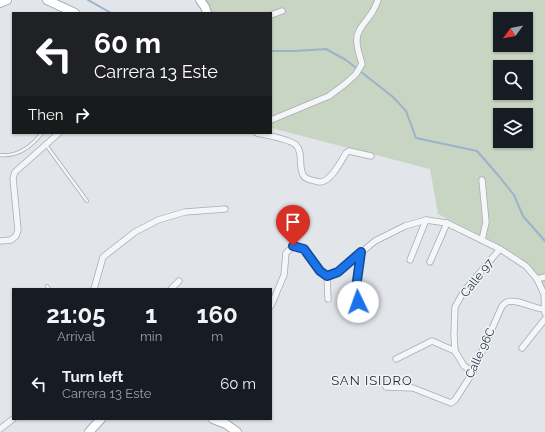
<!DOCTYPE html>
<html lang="en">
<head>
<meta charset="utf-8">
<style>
	:root { --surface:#171b24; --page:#242831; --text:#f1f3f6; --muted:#9ea1a6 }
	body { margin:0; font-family:Raleway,sans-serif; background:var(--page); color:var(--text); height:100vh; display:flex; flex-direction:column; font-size:15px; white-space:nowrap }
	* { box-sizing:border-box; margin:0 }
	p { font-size:13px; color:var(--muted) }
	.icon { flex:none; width:22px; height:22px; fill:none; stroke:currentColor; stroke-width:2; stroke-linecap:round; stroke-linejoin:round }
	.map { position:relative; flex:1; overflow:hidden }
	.side { position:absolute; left:12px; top:288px; width:260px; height:132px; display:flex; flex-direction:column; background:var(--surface); border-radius:0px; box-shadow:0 1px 3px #0004 }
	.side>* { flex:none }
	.hud { position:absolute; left:12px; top:12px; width:260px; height:122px; border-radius:0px; box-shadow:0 1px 3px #0004; background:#202124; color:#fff; overflow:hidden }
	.needle { width:26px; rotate:238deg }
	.controls { position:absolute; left:493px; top:12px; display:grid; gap:8px }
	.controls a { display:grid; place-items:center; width:40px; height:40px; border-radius:0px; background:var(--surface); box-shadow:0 1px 3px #0004; font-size:20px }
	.pin { position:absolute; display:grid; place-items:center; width:34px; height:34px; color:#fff; margin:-41px -17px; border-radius:50% 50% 50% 0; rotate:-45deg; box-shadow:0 0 4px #0007 }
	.pin .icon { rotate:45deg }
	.me { position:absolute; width:44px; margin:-22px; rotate:357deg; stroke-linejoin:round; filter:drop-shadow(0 0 3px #0008) }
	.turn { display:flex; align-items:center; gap:14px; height:84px; padding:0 16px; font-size:18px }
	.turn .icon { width:52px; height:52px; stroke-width:2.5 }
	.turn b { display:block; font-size:28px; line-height:34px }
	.then { display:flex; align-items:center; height:38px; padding:0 16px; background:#0003; gap:8px; font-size:15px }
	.eta { display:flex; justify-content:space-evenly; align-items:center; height:68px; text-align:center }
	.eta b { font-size:24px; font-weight:700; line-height:28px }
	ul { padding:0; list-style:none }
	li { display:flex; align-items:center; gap:12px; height:56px; padding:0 16px }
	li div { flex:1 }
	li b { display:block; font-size:15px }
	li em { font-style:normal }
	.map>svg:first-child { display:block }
	.green { fill:#c7d5c2; fill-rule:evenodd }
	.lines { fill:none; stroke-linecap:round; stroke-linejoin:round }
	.stream { stroke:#9cb2cb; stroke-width:2 }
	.lane-casing { stroke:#a7acb5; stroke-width:4 }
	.street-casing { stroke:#a7acb5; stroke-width:7 }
	.secondary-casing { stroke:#a7acb5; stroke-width:10 }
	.primary-casing { stroke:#a0a9b6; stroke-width:10 }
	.lane { stroke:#f4f6f8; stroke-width:2.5 }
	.street { stroke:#f4f6f8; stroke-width:5.5 }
	.secondary { stroke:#fff; stroke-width:8 }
	.primary { stroke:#fff; stroke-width:8 }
	.route-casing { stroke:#114b97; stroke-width:10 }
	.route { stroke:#1a73e8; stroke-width:7 }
	.labels { text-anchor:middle; stroke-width:3; stroke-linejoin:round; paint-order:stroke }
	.street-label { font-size:12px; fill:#293243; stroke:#f1f4f8 }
	.neighbourhood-label { font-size:13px; letter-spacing:1px; fill:#1b2334; stroke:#f1f4f8 }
</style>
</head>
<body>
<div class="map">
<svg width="545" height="432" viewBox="0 0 545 432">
	<rect width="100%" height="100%" fill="#e2e5ea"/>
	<!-- green -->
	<path class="green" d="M204 0H545V290L543 286 521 258 498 244 438 214 430 169 271 128V13H211ZM500 19H526V45H500ZM500 67H526V93H500ZM500 115H526V141H500Z"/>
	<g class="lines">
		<!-- stream -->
		<g class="stream">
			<polyline points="88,0 111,13"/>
			<polyline points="271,51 295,51 326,49 346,60 365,75 393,97 406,111 416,138 477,151 498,175 514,195 523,216 545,241"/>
		</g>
		<!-- lane casing -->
		<g class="lane-casing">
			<g id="lane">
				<polyline points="46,145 87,201"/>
				<path d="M0 155C18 157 31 147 42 133"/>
				<polyline points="47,286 49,289"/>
			</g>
		</g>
		<!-- street casing -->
		<g class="street-casing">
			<g id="street">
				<polyline points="271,15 282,11"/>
				<path d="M271 120 329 96 345 84 356 74 362 64C360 56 356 47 357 39 357 29 366 22 371 14 374 10 376 5 378 0"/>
				<path d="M257 133C266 135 290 139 296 145 303 152 299 164 302 172 303 177 306 179 311 180 313 180 317 182 320 182 331 182 341 161 346 153L349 151 371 156"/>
				<polyline points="482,180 486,222 482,240"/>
				<polyline points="0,241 11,240 16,236 18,230 13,178 15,172 59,133"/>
				<polyline points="410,260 426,220"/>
				<polyline points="430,262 447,223"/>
				<polyline points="327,276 328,299"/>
				<polyline points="537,279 545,277"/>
				<polyline points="94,289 103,257 135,232 158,220 185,212 225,209"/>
				<polyline points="171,289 179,281"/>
				<polyline points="271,306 284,275 286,253 293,246 304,249 320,271 327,276 338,272 375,241 405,226 426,220 447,223 500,249 526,266 537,279 544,294 545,313"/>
				<polyline points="360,316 357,288 361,252"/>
				<polyline points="522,348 545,319"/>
				<polyline points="396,359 432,341 455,351"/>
				<polyline points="473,372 464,366 455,351 454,335 455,307 464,291 500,249"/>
				<path d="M386 387 413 388 451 403 455 400 473 372 502 306C503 305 505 303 507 302 516 298 534 309 544 309"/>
				<polyline points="0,429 13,419"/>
			</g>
		</g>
		<!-- secondary casing -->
		<g class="secondary-casing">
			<g id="secondary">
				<polyline points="213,419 226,424 237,432"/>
				<polyline points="89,432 101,419"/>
			</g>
		</g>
		<!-- primary casing -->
		<g class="primary-casing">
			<g id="primary">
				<polyline points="47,0 75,13"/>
				<polyline points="200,0 205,7 207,13"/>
				<polyline points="0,3 7,0"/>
			</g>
		</g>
		<!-- lane -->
		<use href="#lane" class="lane"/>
		<!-- street -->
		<use href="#street" class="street"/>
		<!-- secondary -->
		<use href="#secondary" class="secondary"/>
		<!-- primary -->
		<use href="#primary" class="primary"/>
	</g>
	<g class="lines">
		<!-- route casing -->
		<g class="route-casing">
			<polyline id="route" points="293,246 304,249 320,271 327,276 338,272 361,252 356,288 358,302"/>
		</g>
		<!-- route -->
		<use href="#route" class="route"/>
	</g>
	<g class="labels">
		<!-- street labels -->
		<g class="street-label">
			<text transform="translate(477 278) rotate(-52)" y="4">Calle 97</text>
			<text transform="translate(480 353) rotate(-65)" y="4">Calle 96C</text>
		</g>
		<!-- neighbourhood labels -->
		<g class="neighbourhood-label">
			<text x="372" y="385">SAN ISIDRO</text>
		</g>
	</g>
</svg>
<div class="controls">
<a><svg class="needle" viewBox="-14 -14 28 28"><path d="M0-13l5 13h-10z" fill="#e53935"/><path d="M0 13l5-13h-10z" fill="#9ea1a6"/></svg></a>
<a><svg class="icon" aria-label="search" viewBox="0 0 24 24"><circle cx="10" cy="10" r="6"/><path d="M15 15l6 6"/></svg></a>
<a><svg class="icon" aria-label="layers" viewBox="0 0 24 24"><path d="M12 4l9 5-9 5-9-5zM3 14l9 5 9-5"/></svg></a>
</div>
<div class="pin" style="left:293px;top:246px;background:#d93025"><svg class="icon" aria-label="arrive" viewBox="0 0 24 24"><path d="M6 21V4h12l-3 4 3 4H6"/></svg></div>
<svg class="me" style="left:358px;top:302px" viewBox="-20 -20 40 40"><circle r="19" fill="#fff"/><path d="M0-13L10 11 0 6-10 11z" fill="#1a73e8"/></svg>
<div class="hud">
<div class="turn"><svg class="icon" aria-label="left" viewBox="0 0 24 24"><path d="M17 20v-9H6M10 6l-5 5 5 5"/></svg><div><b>60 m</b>Carrera 13 Este</div></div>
<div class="then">Then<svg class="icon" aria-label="right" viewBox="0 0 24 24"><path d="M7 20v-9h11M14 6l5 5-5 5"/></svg></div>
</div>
<section class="side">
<div class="eta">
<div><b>21:05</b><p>Arrival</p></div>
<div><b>1</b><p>min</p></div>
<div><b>160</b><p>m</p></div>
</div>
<ul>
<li><svg class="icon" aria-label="left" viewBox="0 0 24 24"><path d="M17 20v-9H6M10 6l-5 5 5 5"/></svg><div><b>Turn left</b><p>Carrera 13 Este</p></div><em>60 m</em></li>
</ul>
</section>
</div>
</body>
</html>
